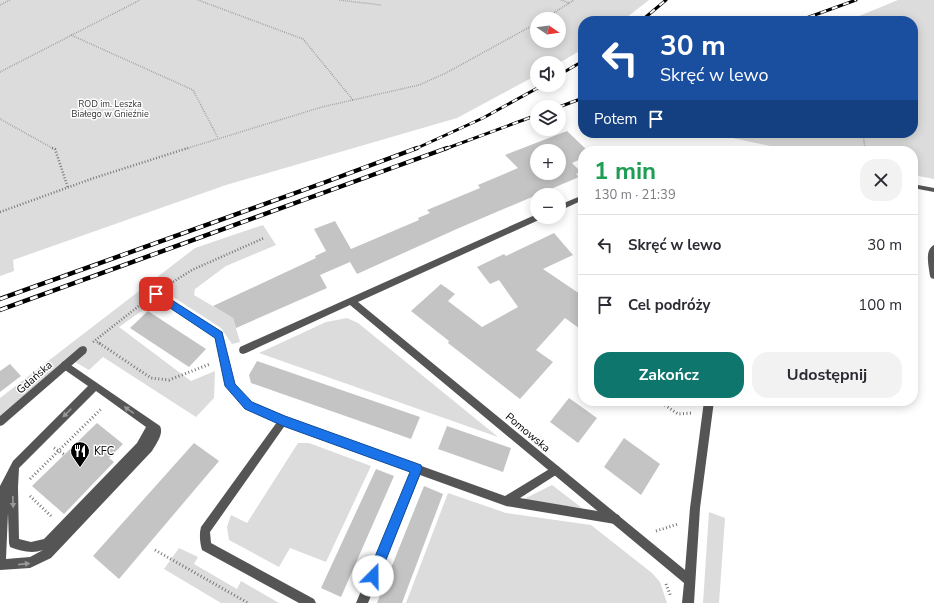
<!DOCTYPE html>
<html lang="pl">
<head>
<meta charset="utf-8">
<style>
	:root { --surface:#fff; --page:#f2f2f3; --text:#2b2b33; --muted:#7c7c81; --line:#e1e1e2; --accent:#0f766e }
	body { margin:0; font-family:"Nunito Sans",sans-serif; background:var(--page); color:var(--text); height:100vh; display:flex; flex-direction:column; font-size:15px; white-space:nowrap }
	* { box-sizing:border-box; margin:0 }
	p { font-size:13px; color:var(--muted) }
	.icon { flex:none; width:22px; height:22px; fill:none; stroke:currentColor; stroke-width:2; stroke-linecap:round; stroke-linejoin:round }
	.map { position:relative; flex:1; overflow:hidden }
	.sheet { position:absolute; left:578px; top:146px; width:340px; height:260px; display:flex; flex-direction:column; background:var(--surface); border-radius:16px; box-shadow:0 2px 10px #0003 }
	.sheet>* { flex:none }
	.guide { position:absolute; left:578px; top:16px; width:340px; height:122px; border-radius:16px; box-shadow:0 2px 10px #0003; background:#1a4fa0; color:#fff; overflow:hidden }
	.needle { width:26px; rotate:103deg }
	.fabs { position:absolute; left:530px; top:12px; display:grid; gap:8px }
	.fabs a { display:grid; place-items:center; width:36px; height:36px; border-radius:50%; background:var(--surface); box-shadow:0 2px 10px #0003; font-size:20px }
	.pin { position:absolute; display:grid; place-items:center; width:34px; height:34px; color:#fff; margin:-17px; border-radius:8px; box-shadow:0 2px 6px #0006 }
	.me { position:absolute; width:44px; margin:-22px; rotate:22deg; stroke-linejoin:round; filter:drop-shadow(0 0 3px #0008) }
	.turn { display:flex; align-items:center; gap:14px; height:84px; padding:0 16px; font-size:18px }
	.turn .icon { width:52px; height:52px; stroke-width:2.5 }
	.turn b { display:block; font-size:28px; line-height:34px }
	.then { display:flex; align-items:center; height:38px; padding:0 16px; background:#0003; gap:8px; font-size:15px }
	.round { display:grid; place-items:center; flex:none; width:42px; height:42px; border-radius:16px; background:var(--page) }
	.overview { display:flex; align-items:center; justify-content:space-between; height:68px; padding:0 16px }
	h1 { font-size:24px; font-weight:700; line-height:30px; color:#1e9e55 }
	.primary-button { display:flex; gap:8px; margin-top:auto; padding:8px 16px }
	.primary-button a { flex:1; height:46px; border-radius:16px; background:var(--accent); color:#fff; font-size:16px; font-weight:700; line-height:46px; text-align:center }
	.primary-button a+a { background:var(--page); color:var(--text) }
	ul { padding:0; list-style:none }
	li { display:flex; align-items:center; gap:12px; height:60px; padding:0 16px; border-top:1px solid var(--line) }
	li div { flex:1 }
	li b { display:block; font-size:15px }
	li em { font-style:normal }
	.map>svg:first-child { display:block }
	.green { fill:#dcdcdc; fill-rule:evenodd }
	.building { fill:#c4c4c4; fill-rule:evenodd }
	.lines { fill:none; stroke-linecap:round; stroke-linejoin:round }
	.path-far2 { stroke:#777; stroke-width:1.5; stroke-dasharray:0.5 1.5; stroke-linecap:butt }
	.path-far1 { stroke:#777; stroke-width:2.5; stroke-dasharray:1 2; stroke-linecap:butt }
	.path { stroke:#777; stroke-width:3; stroke-dasharray:1 2.5; stroke-linecap:butt }
	.service { fill:#555; fill-rule:evenodd }
	.minor { fill:#555; fill-rule:evenodd }
	.rail-far1-casing { stroke:#000; stroke-width:3 }
	.rail-casing { stroke:#000; stroke-width:4.5 }
	.rail-far1 { stroke:#fff; stroke-width:2; stroke-dasharray:6; stroke-linecap:butt }
	.rail { stroke:#fff; stroke-width:3; stroke-dasharray:8; stroke-linecap:butt }
	.oneway { fill:#999 }
	.route { fill:#1a73e8; stroke:#114b97 }
	.labels { text-anchor:middle; stroke-width:3; stroke-linejoin:round; paint-order:stroke }
	.far-park-label { font-size:9px; fill:#333; stroke:#fff }
	.street-label { font-size:11px; fill:#000; stroke:#fff }
	.poi-label { font-size:11px; fill:#000; stroke:#fff; text-anchor:start }
</style>
</head>
<body>
<div class="map">
<svg width="934" height="603" viewBox="0 0 934 603">
	<rect width="100%" height="100%" fill="#fff"/>
	<!-- green -->
	<g class="green">
		<path d="M0 0H649L622 21H583V49L559 63H537V75L457 118 226 185 13 260 14 271 0 276ZM537 19H559V41H537Z"/>
		<polygon points="898,0 934,0 934,179 913,175 913,151 794,151 709,133 913,133 913,21 847,21"/>
		<polygon points="263,225 276,245 226,266 195,289 194,295 233,318 240,342 232,344 221,328 167,293 119,327 191,381 215,371 214,398 196,417 103,357 89,370 68,358 0,416 0,398 195,248"/>
		<polygon points="347,318 358,323 498,437 259,353 326,322"/>
		<polygon points="298,443 309,443 371,466 326,562 290,548 279,567 229,540 227,527 231,515 247,523"/>
		<polygon points="552,485 582,508 522,500"/>
		<polygon points="448,493 506,513 591,525 652,573 660,582 667,603 406,603"/>
		<polygon points="709,512 725,518 719,603 703,603"/>
		<polygon points="179,548 198,557 194,564 237,589 241,581 279,603 221,603 164,569"/>
	</g>
	<!-- building -->
	<g class="building">
		<path d="M567 131 588 151H583V158L572 163 581 172 576 174 579 177 459 228 357 274 350 262 320 275 327 288 236 328 233 318 213 306 316 258 315 256 326 251 314 229 335 221 351 249 419 220 418 218 430 213 427 210 480 188 478 185 518 168 505 155ZM537 151H559V173H537Z"/>
		<polygon points="554,233 573,255 543,269 583,296 583,331 565,318 536,350 553,362 520,399 448,343 449,341 411,311 441,284 455,294 448,301 482,327 518,307 499,280 490,284 477,267 504,254 506,256"/>
		<polygon points="148,311 206,349 189,367 130,328"/>
		<polygon points="257,361 353,394 420,417 411,439 251,383 249,375"/>
		<polygon points="10,364 21,376 0,392 0,371"/>
		<polygon points="569,398 597,418 578,443 550,422"/>
		<polygon points="97,423 123,444 109,458 114,462 64,514 32,486"/>
		<polygon points="447,426 511,448 503,472 438,449"/>
		<polygon points="624,438 660,464 641,495 604,467"/>
		<polygon points="194,443 219,461 119,579 93,556"/>
		<polygon points="376,469 394,476 341,597 321,588"/>
		<polygon points="424,486 443,494 402,603 377,603"/>
	</g>
	<g class="lines">
		<!-- path-far2 -->
		<g class="path-far2">
			<polyline points="198,0 303,39 353,100"/>
			<polyline points="339,0 381,5"/>
			<polyline points="561,0 569,3"/>
			<polyline points="0,5 10,0"/>
			<polyline points="544,19 574,0"/>
			<polyline points="71,35 193,90 218,138"/>
			<polyline points="0,72 140,0"/>
			<polyline points="0,119 54,149"/>
			<polyline points="863,133 865,149"/>
			<polyline points="185,149 322,107 419,85 446,73 537,23"/>
		</g>
		<!-- path-far1 -->
		<g class="path-far1">
			<polyline points="52,148 55,149 68,188"/>
			<polyline points="865,148 865,151"/>
			<polyline points="0,212 94,178 188,148"/>
			<polyline points="168,285 192,270 264,238"/>
			<polyline points="93,342 144,302"/>
			<polyline points="97,342 101,344"/>
		</g>
		<!-- path -->
		<g class="path">
			<polyline points="99,343 151,378 169,380 210,364"/>
			<polyline points="659,401 678,414 692,413"/>
			<polyline points="54,448 65,455"/>
			<polyline points="30,479 102,408"/>
			<polyline points="30,496 51,516"/>
			<polyline points="656,531 678,524"/>
			<polyline points="155,550 248,603"/>
			<polyline points="666,584 671,597"/>
		</g>
		<!-- service -->
		<g class="service">
			<path d="M934 245V279L931 278 930 276C929 267 924 250 934 245Z"/>
			<polygon points="156,291 222,332 234,384 251,402 285,417 505,496 556,465 559,467 561,470 559,473 520,498 615,514 619,515 620,519 619,523 615,524 506,506 420,475 368,603 356,603 411,472 283,425 245,408 226,386 215,337 153,296 152,294 153,292"/>
			<path d="M65 361 160 426C164 434 156 444 152 451L51 558 30 568 0 570V486L13 461 88 386 62 368 61 365 62 362ZM96 391 146 427 137 443 44 539 31 542 19 539 18 487 19 468ZM8 513 9 543 10 547C21 551 32 554 43 550L30 557 6 559Z"/>
		</g>
		<!-- minor -->
		<g class="minor">
			<polygon points="913,184 934,188 934,192 913,188"/>
			<polygon points="583,195 583,200 559,211 559,205"/>
			<polygon points="535,215 537,215 537,217 542,217 541,219 358,302 685,570 690,508 704,401 714,401 700,508 694,603 682,603 684,583 350,305 246,353 243,354 240,353 239,350 240,347"/>
			<polygon points="83,346 86,347 87,350 86,353 3,425 0,426 0,416 80,347"/>
			<path d="M283 417 286 418 288 421 286 424 210 532 211 543 314 599 316 603H299L202 550C200 543 199 534 201 527L280 418Z"/>
		</g>
		<!-- rail-far1 casing -->
		<g class="rail-far1-casing">
			<g id="rail-far1">
				<polyline points="641,21 666,0"/>
				<polyline points="798,21 856,0"/>
				<polyline points="559,75 583,61"/>
				<polyline points="559,107 583,98"/>
				<polyline points="415,149 483,118 543,85"/>
				<polyline points="445,149 537,115"/>
			</g>
		</g>
		<!-- rail casing -->
		<g class="rail-casing">
			<g id="rail">
				<polyline points="0,299 323,183 417,148"/>
				<polyline points="0,310 447,148"/>
			</g>
		</g>
		<!-- rail-far1 -->
		<use href="#rail-far1" class="rail-far1"/>
		<!-- rail -->
		<use href="#rail" class="rail"/>
	</g>
	<!-- one-way arrows -->
	<defs><path id="oneway-solid" d="M-6-.8H1V-3.2L6.5 0L1 3.2V.8H-6Z"/></defs>
	<g class="oneway">
		<use href="#oneway-solid" transform="translate(129 410) rotate(-145)"/>
		<use href="#oneway-solid" transform="translate(67 413) rotate(135)"/>
		<use href="#oneway-solid" transform="translate(13 502) rotate(88)"/>
		<use href="#oneway-solid" transform="translate(24 564) rotate(-6)"/>
	</g>
	<!-- route -->
	<polygon class="route" points="156,290 222,332 235,384 252,402 285,416 421,465 422,469 378,580 373,582 369,580 367,576 410,472 283,426 245,409 225,386 215,338 152,296 151,294 152,291"/>
	<!-- icons -->
	<defs>
		<g id="restaurant-pin" transform="scale(1)"><path d="M0 17L-7.5 6A9.5 9.5 0 1 1 7.5 6Z" fill="#000" stroke="#fff"/><path d="M-5-6h1v4h1v-4h1v4h1v-4h1v5L-1.5 .5V6h-2V.5L-5-1ZM5-6V6H3V1.5H1.5Q1.5-4 5-6Z" fill="#fff"/></g>
	</defs>
	<g fill-rule="evenodd">
		<use href="#restaurant-pin" x="80" y="451"/>
	</g>
	<g class="labels">
		<!-- far-park labels -->
		<g class="far-park-label">
			<text x="110" y="107">ROD im. Leszka<tspan x="110" dy="10">Białego w Gnieźnie</tspan></text>
		</g>
		<!-- street labels -->
		<g class="street-label">
			<text transform="translate(34 377) rotate(-41)" y="4">Gdańska</text>
			<text transform="translate(528 432) rotate(40)" y="4">Pomowska</text>
		</g>
		<!-- poi labels -->
		<g class="poi-label">
			<text x="94" y="455">KFC</text>
		</g>
	</g>
</svg>
<div class="fabs">
<a><svg class="needle" viewBox="-14 -14 28 28"><path d="M0-13l5 13h-10z" fill="#e53935"/><path d="M0 13l5-13h-10z" fill="#7c7c81"/></svg></a>
<a><svg class="icon" aria-label="sound" viewBox="0 0 24 24"><path d="M4 9h4l5-4v14l-5-4H4zM17 9q2 3 0 6"/></svg></a>
<a><svg class="icon" aria-label="layers" viewBox="0 0 24 24"><path d="M12 4l9 5-9 5-9-5zM3 14l9 5 9-5"/></svg></a>
<a>+</a>
<a>−</a>
</div>
<div class="pin" style="left:156px;top:294px;background:#d93025"><svg class="icon" aria-label="arrive" viewBox="0 0 24 24"><path d="M6 21V4h12l-3 4 3 4H6"/></svg></div>
<svg class="me" style="left:373px;top:576px" viewBox="-20 -20 40 40"><circle r="19" fill="#fff"/><path d="M0-13L10 11 0 6-10 11z" fill="#1a73e8"/></svg>
<div class="guide">
<div class="turn"><svg class="icon" aria-label="left" viewBox="0 0 24 24"><path d="M17 20v-9H6M10 6l-5 5 5 5"/></svg><div><b>30 m</b>Skręć w lewo</div></div>
<div class="then">Potem<svg class="icon" aria-label="arrive" viewBox="0 0 24 24"><path d="M6 21V4h12l-3 4 3 4H6"/></svg></div>
</div>
<section class="sheet">
<div class="overview"><div><h1>1 min</h1><p>130 m · 21:39</p></div><a class="round"><svg class="icon" aria-label="close" viewBox="0 0 24 24"><path d="M6 6l12 12M18 6L6 18"/></svg></a></div>
<ul>
<li><svg class="icon" aria-label="left" viewBox="0 0 24 24"><path d="M17 20v-9H6M10 6l-5 5 5 5"/></svg><div><b>Skręć w lewo</b></div><em>30 m</em></li>
<li><svg class="icon" aria-label="arrive" viewBox="0 0 24 24"><path d="M6 21V4h12l-3 4 3 4H6"/></svg><div><b>Cel podróży</b></div><em>100 m</em></li>
</ul>
<div class="primary-button"><a>Zakończ</a><a>Udostępnij</a></div>
</section>
</div>
</body>
</html>
